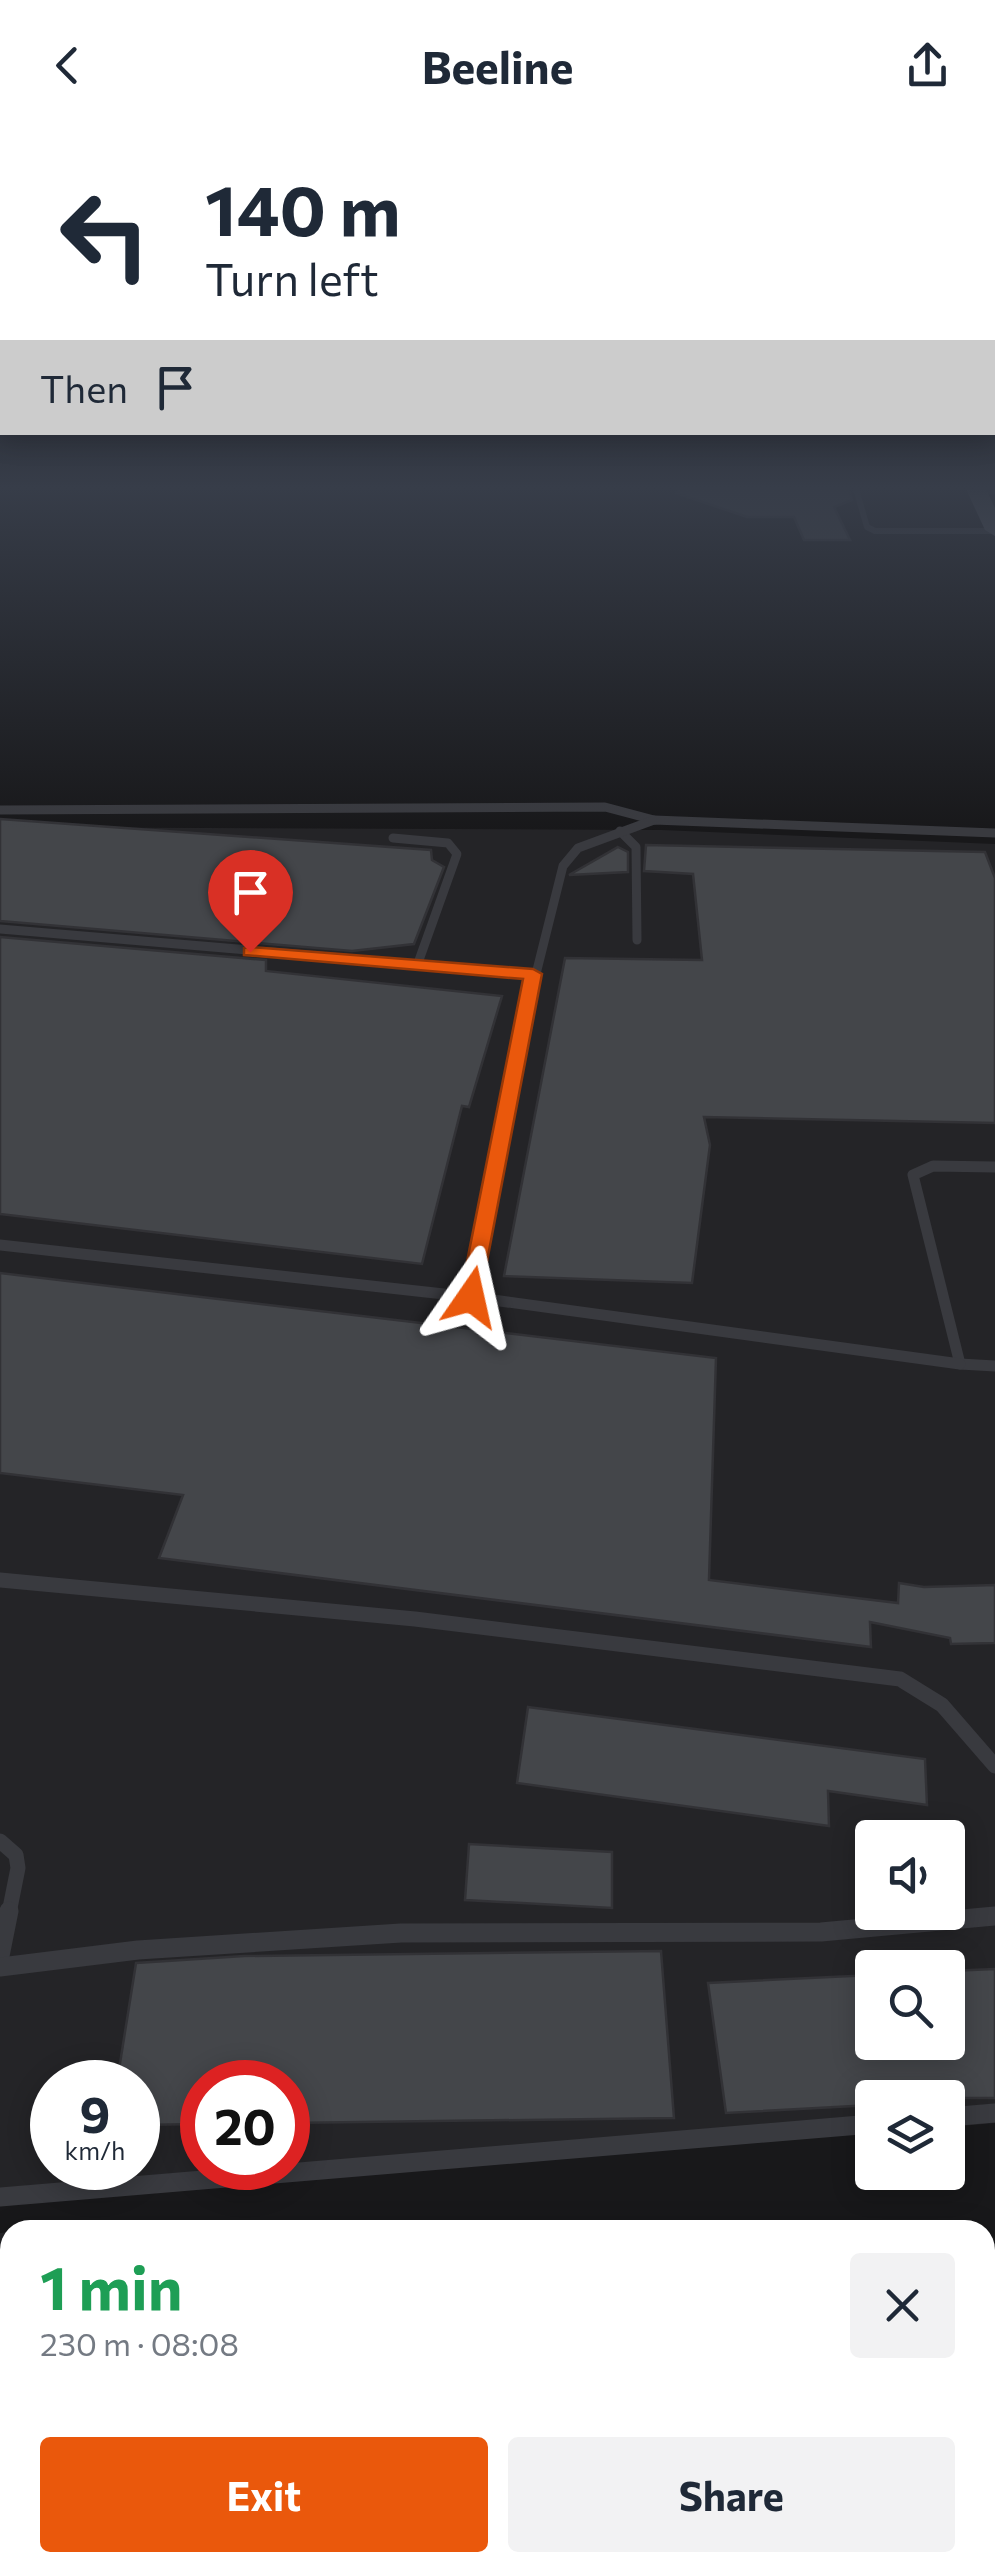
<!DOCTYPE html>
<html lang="en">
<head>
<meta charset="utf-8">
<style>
	:root { --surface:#fff; --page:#f2f2f3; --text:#1f2937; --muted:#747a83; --accent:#ea580c }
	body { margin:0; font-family:Commissioner,sans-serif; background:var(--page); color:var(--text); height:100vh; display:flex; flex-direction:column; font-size:38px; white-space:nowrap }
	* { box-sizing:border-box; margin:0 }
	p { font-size:32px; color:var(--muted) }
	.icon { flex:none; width:55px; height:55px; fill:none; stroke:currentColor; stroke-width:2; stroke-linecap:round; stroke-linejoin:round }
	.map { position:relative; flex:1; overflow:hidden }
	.sheet { position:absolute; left:0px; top:2090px; width:995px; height:352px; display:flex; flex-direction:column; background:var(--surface); border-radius:30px 30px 0 0; box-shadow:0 5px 25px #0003 }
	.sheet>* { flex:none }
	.hud { position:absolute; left:0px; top:0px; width:995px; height:305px; box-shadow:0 5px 25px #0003; background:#fff; color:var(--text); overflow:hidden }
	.buttons { position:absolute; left:855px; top:1690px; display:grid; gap:20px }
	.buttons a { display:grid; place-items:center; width:110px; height:110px; border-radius:10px; background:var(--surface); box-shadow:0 5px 25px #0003; font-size:50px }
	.speed { position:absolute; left:30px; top:1930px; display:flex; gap:20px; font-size:50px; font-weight:700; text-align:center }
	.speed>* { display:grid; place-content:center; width:130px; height:130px; border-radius:50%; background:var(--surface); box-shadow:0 5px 25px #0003; line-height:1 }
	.speed small { font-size:25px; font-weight:400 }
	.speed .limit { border:15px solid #d22; background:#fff; color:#111 }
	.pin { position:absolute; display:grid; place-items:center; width:85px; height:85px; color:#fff; margin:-102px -42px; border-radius:50% 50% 50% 0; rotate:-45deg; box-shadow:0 0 10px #0007 }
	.pin .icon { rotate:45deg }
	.me { position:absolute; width:110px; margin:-55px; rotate:11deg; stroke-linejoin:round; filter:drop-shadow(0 0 8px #0008) }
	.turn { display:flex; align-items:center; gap:35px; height:210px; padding:0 40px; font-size:45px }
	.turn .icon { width:130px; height:130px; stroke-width:2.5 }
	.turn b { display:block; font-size:70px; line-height:85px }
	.then { display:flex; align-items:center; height:95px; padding:0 40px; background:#0003; gap:20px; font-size:38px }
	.round { display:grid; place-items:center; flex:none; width:105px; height:105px; border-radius:10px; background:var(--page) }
	.summary { display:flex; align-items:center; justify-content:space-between; height:170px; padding:0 40px }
	h1 { font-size:60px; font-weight:700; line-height:75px; color:#1e9e55 }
	.primary-button { display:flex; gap:20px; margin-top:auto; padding:20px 40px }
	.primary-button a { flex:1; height:115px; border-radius:10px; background:var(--accent); color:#fff; font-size:40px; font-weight:700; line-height:115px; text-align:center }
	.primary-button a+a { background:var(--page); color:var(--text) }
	header { display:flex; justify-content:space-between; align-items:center; height:130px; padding:0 40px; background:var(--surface); font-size:45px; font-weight:700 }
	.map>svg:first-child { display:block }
	.built { fill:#242427; fill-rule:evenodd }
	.building { fill:#44464a; stroke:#323236; stroke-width:2.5 }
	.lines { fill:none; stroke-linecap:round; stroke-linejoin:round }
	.service-far4 { stroke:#393a3f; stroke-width:6 }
	.service-far3 { stroke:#393a3f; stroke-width:9 }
	.service-far2 { stroke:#393a3f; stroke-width:11 }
	.service-far1 { stroke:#393a3f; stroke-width:15 }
	.service { stroke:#393a3f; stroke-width:19 }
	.trunk { fill:#5d6067; fill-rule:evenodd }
	.route { fill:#ea580c; stroke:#983908; stroke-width:2.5 }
</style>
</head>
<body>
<header><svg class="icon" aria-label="back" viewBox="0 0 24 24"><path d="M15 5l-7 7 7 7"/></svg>Beeline<svg class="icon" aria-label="share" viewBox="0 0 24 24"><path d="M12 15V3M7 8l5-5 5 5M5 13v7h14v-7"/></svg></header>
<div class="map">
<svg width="995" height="2442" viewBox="0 0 995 2442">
	<rect width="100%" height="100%" fill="#18181a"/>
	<!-- built -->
	<g class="built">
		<path d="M0 697 662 700 995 714V1993L948 1997V1968H872V2003L0 2073ZM872 1708H948V1782H872ZM872 1838H948V1912H872ZM52 1952H138V2038H52ZM202 1952H288V2038H202Z"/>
		<polygon points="10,2102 12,2433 11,2442 0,2442 0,2103"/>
	</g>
	<!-- building -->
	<g class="building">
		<polygon points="676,359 849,359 852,370 834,377 850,410 804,410 794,387 747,387 676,363"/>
		<polygon points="0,689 431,720 432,730 444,737 414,814 352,821 0,791"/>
		<polygon points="646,715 985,722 995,748 995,993 704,987 710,1015 692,1153 504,1146 565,828 702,830 693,744 644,741"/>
		<polygon points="618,717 628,722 628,742 569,745"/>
		<polygon points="0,807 266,830 266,841 502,866 469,977 462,976 422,1134 0,1084"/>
		<polygon points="0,1143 716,1228 709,1450 898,1473 899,1453 924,1457 995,1455 995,1513 951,1514 950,1508 870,1492 871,1517 159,1428 183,1365 0,1343"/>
		<polygon points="528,1577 925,1629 927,1675 828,1661 829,1696 517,1653"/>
		<polygon points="469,1714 612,1722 612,1778 465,1770"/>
		<polygon points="661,1821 674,1988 288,1993 288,1952 202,1952 202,1994 138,1995 138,1952 117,1952 136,1833 244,1826"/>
		<polygon points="995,1839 995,1968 872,1968 872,1975 726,1983 708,1853 872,1845 872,1912 948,1912 948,1841"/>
	</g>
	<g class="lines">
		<!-- service-far4 -->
		<g class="service-far4">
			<polyline points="856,359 867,397 875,401 995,401"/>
			<polyline points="977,361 995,361"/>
		</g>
		<!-- service-far3 -->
		<g class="service-far3">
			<polyline points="0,680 605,677 654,690"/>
			<polyline points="620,701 636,717 637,810"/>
			<polyline points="393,708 448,713 457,724 418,833"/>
			<polyline points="0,799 533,844"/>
			<polyline points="525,888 563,736 578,718 654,690 995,703"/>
		</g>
		<!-- service-far2 -->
		<g class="service-far2">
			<polyline points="995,1037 933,1036 913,1045 960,1234 995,1236"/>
			<polyline points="0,1115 471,1167 525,885"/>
			<polyline points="471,1167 960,1234"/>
		</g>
		<!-- service-far1 -->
		<g class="service-far1">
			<polyline points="0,1450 415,1489 900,1549 942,1575 995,1636"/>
			<polyline points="0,1711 16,1725 18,1738 9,1783"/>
		</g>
		<!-- service -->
		<g class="service">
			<polyline points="0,1826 9,1781"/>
			<polyline points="0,1837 138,1820 401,1803 821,1802 995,1786"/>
			<polyline points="948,1987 995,1983"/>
			<polyline points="0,2067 872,1994"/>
		</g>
		<!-- trunk -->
		<polygon class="trunk" points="966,359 986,359 995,378 995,406 985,400"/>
	</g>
	<!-- sky -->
	<linearGradient id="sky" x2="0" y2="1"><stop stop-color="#0d0d0e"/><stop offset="0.51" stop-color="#373d49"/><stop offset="1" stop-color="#373d49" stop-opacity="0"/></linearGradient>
	<rect width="995" height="701" fill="url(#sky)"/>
	<!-- route -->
	<polygon class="route" points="250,817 533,839 542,844 479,1173 463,1173 460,1167 523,849 244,825 244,818"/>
</svg>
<div class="buttons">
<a><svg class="icon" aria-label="sound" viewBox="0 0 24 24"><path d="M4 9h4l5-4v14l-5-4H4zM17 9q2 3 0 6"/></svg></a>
<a><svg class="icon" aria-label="search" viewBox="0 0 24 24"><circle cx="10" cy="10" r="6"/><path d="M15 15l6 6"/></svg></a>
<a><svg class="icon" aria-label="layers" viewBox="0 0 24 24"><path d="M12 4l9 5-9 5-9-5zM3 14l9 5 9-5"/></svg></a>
</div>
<div class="speed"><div>9<small>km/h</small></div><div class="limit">20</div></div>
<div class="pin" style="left:250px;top:822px;background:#d93025"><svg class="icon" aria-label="arrive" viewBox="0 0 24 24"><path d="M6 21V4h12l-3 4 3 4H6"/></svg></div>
<svg class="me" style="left:471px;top:1167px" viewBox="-20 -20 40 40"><path d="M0-17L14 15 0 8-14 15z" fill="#ea580c" stroke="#fff" stroke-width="4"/></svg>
<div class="hud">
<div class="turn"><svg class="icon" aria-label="left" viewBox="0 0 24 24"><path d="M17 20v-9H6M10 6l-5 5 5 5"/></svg><div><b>140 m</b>Turn left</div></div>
<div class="then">Then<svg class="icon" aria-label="arrive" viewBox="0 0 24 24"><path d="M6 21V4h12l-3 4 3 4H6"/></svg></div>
</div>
<section class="sheet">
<div class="summary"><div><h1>1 min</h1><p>230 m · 08:08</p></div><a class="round"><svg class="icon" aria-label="close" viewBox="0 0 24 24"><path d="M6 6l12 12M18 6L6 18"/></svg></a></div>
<div class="primary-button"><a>Exit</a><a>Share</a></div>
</section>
</div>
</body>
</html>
